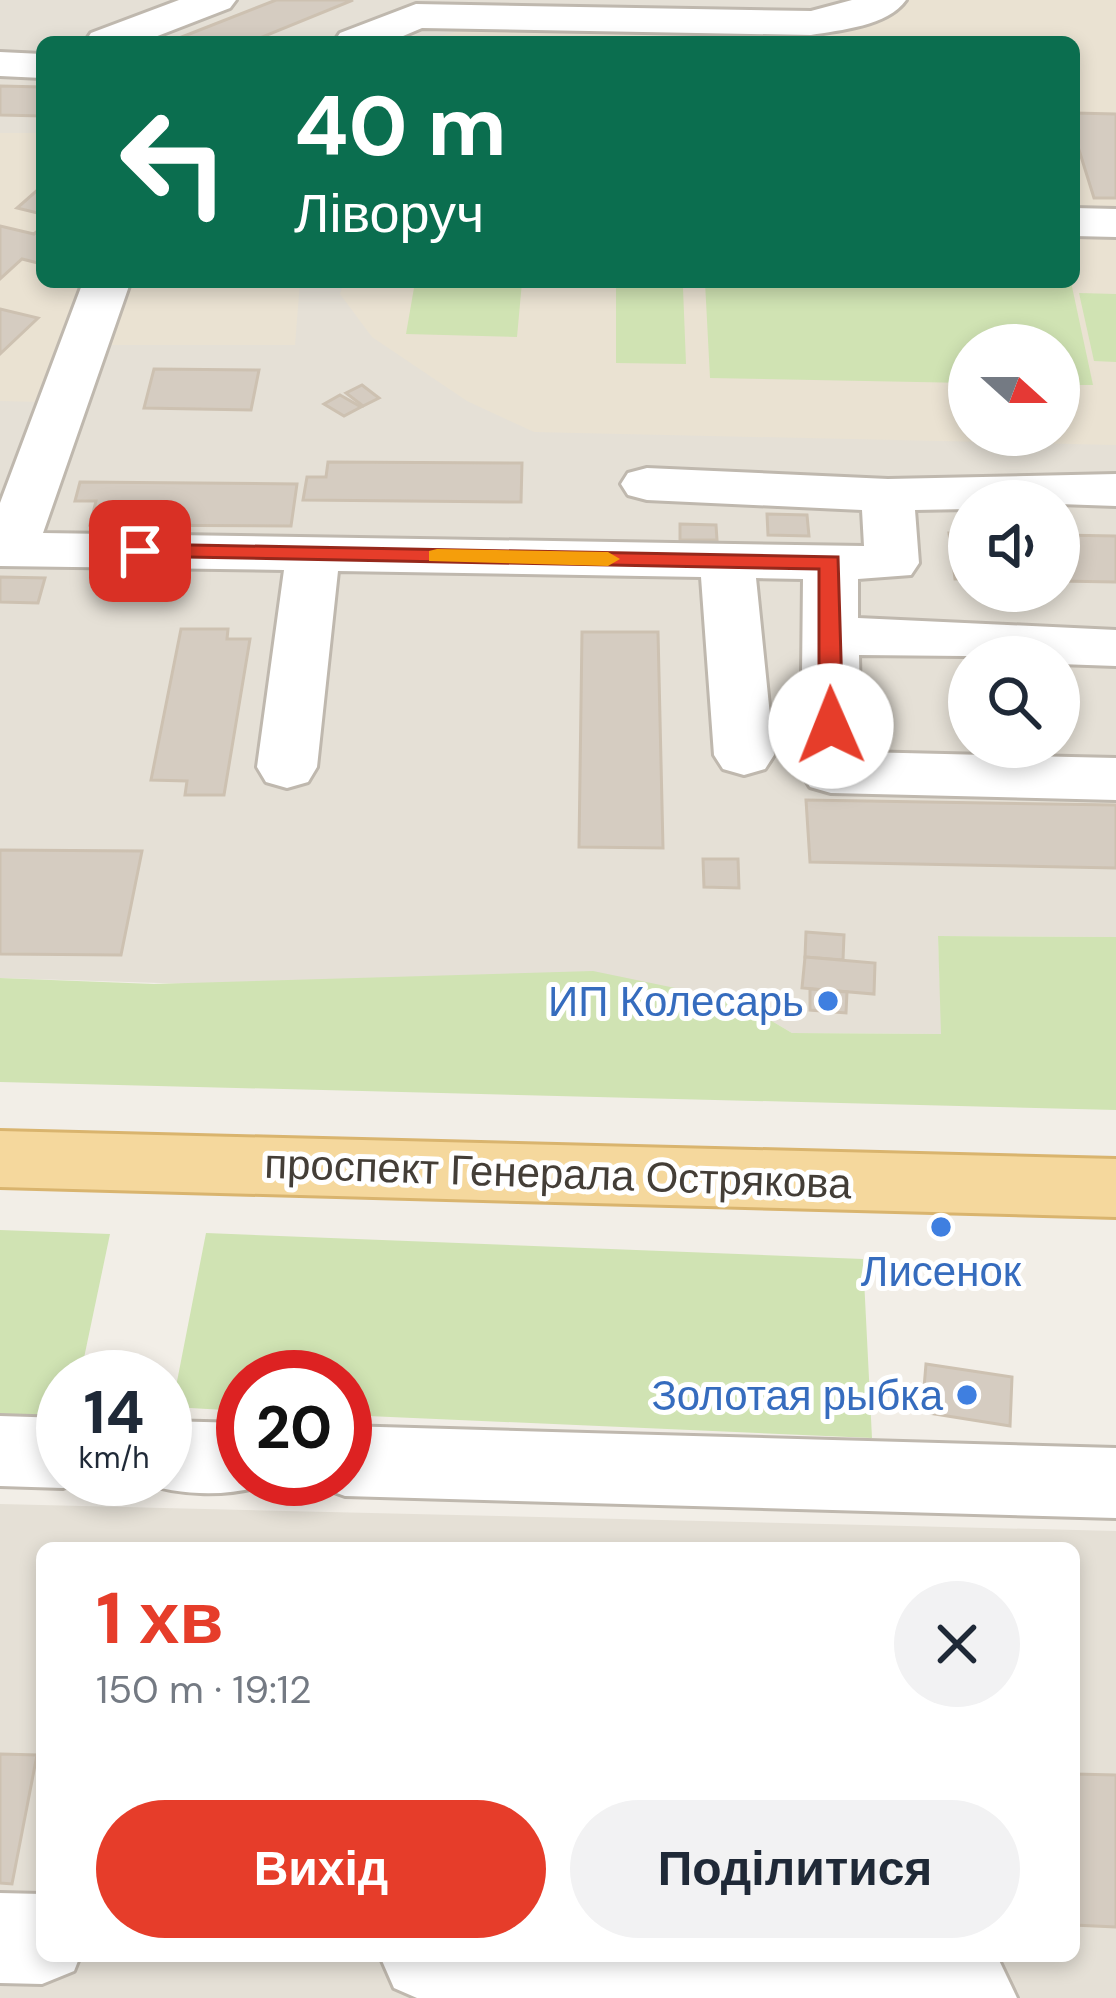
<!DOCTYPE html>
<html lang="uk">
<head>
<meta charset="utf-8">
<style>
	:root { --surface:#fff; --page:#f2f2f3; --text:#1f2937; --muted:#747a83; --accent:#e63d2a }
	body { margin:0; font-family:"DM Sans",sans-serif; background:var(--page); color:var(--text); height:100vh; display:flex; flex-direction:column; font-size:45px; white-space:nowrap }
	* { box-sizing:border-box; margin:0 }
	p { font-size:39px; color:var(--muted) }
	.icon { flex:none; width:66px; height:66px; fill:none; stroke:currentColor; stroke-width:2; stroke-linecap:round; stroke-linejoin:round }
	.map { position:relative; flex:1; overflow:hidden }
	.side { position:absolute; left:36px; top:1542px; width:1044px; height:420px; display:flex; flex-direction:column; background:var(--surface); border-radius:18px; box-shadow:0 6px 18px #0003 }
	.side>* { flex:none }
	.guide { position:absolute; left:36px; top:36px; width:1044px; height:252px; border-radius:18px; box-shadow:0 6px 18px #0003; background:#0b6e4f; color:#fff; overflow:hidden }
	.needle { width:78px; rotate:111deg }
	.fabs { position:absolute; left:948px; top:324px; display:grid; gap:24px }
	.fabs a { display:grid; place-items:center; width:132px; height:132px; border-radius:50%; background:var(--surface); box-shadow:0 6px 18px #0003; font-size:60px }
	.speed { position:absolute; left:36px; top:1350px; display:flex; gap:24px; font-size:60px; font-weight:700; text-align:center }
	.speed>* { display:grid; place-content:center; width:156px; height:156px; border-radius:50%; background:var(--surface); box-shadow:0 6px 18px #0003; line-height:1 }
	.speed small { font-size:30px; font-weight:400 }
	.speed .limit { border:18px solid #d22; background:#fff; color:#111 }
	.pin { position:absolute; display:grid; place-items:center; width:102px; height:102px; color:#fff; margin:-51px; border-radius:24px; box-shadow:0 6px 18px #0006 }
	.me { position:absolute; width:132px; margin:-66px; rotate:359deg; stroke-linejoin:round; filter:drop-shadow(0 0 9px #0008) }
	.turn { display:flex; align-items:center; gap:42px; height:252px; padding:0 60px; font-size:54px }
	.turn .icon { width:156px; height:156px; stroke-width:2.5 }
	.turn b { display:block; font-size:84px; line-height:102px }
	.round { display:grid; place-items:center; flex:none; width:126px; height:126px; border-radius:63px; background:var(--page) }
	.overview { display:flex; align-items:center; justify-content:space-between; height:204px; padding:0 60px }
	h1 { font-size:72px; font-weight:700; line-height:90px; color:var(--accent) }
	.action { display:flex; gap:24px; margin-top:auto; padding:24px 60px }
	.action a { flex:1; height:138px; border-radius:72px; background:var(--accent); color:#fff; font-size:48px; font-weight:700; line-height:138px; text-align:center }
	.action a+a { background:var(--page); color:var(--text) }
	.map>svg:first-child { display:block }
	.residential { fill:#e5e0d6; fill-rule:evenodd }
	.education { fill:#eae2d2; fill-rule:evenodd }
	.green { fill:#d0e3b3 }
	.building { fill:#d5ccc1; stroke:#cdc1b1; stroke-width:3 }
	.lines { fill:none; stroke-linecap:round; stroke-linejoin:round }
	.minor-casing { stroke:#bfb8ae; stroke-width:6 }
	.major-casing { stroke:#d9b46e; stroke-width:6 }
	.minor { fill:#fff; fill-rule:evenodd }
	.major { fill:#f5d89d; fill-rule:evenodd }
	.route { fill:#e63d2a; stroke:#96281b; stroke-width:3 }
	.slow { fill:#f59e0b }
	.shop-dot { fill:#3f7fe0; stroke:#fff; stroke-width:4.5 }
	.labels { text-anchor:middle; stroke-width:10; stroke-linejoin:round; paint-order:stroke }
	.shop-label { font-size:42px; fill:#366cbe; stroke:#fff; text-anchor:end }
	.street-label { font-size:42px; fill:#443e37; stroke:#fff }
</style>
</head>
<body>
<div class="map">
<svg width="1116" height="1998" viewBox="0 0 1116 1998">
	<rect width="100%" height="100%" fill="#f2eee7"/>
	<!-- residential -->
	<g class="residential">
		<path d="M0 0H1116V937L938 936 942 1034 792 1033 738 1001 0 978ZM42 42H1074V282H42ZM969 345H1059V435H969ZM969 501H1059V591H969ZM969 657H1059V747H969Z"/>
		<path d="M0 1504 1116 1531V1998H0ZM42 1548H1074V1956H42Z"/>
	</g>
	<!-- education -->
	<g class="education">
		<path d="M898 0H1116V445L534 432 467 401 372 337 340 294 344 282H1074V42H417L471 28 835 29ZM969 345H1059V435H969Z"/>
		<polygon points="0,133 42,133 42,282 300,282 295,345 69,345 41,402 0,401"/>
	</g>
	<!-- green -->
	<g class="green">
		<polygon points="415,282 522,282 517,337 406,334"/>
		<polygon points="705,282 1071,282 1093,385 1059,385 1059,345 969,345 969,383 710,378"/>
		<polygon points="616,288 683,288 686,364 616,363"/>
		<polygon points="1079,293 1116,294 1116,362 1094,361"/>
		<polygon points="938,936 1116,937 1116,1110 0,1082 0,978 154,984 593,971 738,1001 792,1033 941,1034"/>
		<polygon points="0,1230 110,1234 80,1377 63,1377 63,1422 0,1420"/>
		<polygon points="206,1233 863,1259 872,1438 345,1415 345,1377 243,1377 243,1411 172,1407"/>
	</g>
	<!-- building -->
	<g class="building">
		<polygon points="276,0 353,0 250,42 169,42"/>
		<polygon points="0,86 42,87 42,116 0,115"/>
		<polygon points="1074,113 1116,114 1116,198 1094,198 1074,134"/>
		<polygon points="42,186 42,214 17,208"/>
		<polygon points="0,226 34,234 42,227 42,264 22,259 0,279"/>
		<polygon points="0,309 38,318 0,354"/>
		<polygon points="154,369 259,370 251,410 144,408"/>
		<polygon points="362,385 379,398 363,406 346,393"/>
		<polygon points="340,395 361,407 344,416 324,404"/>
		<polygon points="328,462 522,463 521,502 303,500 307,477 326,477"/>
		<polygon points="80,482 297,484 291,526 90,525 96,501 75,501"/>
		<polygon points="767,514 807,515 809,536 768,535"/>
		<polygon points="680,524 716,525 717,540 680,540"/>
		<polygon points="949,533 969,533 969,579 955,579"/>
		<polygon points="1059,535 1116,536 1116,582 1059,581"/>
		<polygon points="0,577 45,578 38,603 0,602"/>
		<polygon points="181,629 228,629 227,639 250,639 224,795 185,795 187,781 151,780"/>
		<polygon points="582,632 658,632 663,848 579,847"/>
		<polygon points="806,800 1116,805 1116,868 810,862"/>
		<polygon points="0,850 142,851 121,955 0,954"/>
		<polygon points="703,859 738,859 739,888 704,887"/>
		<polygon points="806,932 844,935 843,960 805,957"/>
		<polygon points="805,957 875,963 874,994 802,988"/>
		<polygon points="810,989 847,992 846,1013 810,1010"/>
		<polygon points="926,1364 1012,1377 1010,1426 922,1412"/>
		<polygon points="0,1754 37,1755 12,1884 0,1883"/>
		<polygon points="1074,1774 1116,1775 1116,1927 1074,1925"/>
	</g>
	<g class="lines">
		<!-- minor casing -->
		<g class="minor-casing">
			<g id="minor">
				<polygon points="179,0 236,0 230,8 142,42 85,42 91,33"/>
				<path d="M852 0H906C888 26 840 30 811 35L422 28 389 42H334L340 33 416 4 811 11Z"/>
				<polygon points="0,52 42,54 42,78 0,76"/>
				<polygon points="1074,208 1116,209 1116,237 1074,236"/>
				<polygon points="83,282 130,283 43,533 864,546 862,510 647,500 628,495 621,484 628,473 647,468 888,479 1116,474 1116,506 969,501 969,509 915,510 919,563 911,575 858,579 858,618 1116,630 1116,666 1059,664 1059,657 859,655 861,752 1116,758 1116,800 831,793 810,787 801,772 803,579 756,578 774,755 765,769 744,775 723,769 714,755 701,577 338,571 317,767 308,782 287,788 266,782 257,767 284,570 0,566 0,503"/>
				<polygon points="0,1416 63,1418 63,1479 87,1479 63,1488 0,1486"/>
				<path d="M165 1421 243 1423V1479L271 1483C229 1498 179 1496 137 1481L165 1479Z"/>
				<polygon points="345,1426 1116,1448 1116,1518 345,1496 317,1486 314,1479 345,1479"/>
				<polygon points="0,1893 42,1894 42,1956 80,1956 74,1971 42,1984 0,1983"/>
				<polygon points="380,1956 997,1956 1017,1998 417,1998 394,1988"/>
			</g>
		</g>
		<!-- major casing -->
		<g class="major-casing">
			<polygon id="major" points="0,1131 1116,1159 1116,1217 0,1187"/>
		</g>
		<!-- minor -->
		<use href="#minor" class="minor"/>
		<!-- major -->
		<use href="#major" class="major"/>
	</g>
	<!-- route -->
	<polygon class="route" points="140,544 838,557 843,726 831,734 819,726 819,569 132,556 128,551"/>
	<!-- slow -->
	<polygon class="slow" points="437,549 608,552 620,559 608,566 429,561 429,551"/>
	<!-- markers -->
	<g class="shop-dot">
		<circle cx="828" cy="1001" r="12"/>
		<circle cx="941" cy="1227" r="12"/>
		<circle cx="967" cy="1395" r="12"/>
	</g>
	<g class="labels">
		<!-- shop labels -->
		<g class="shop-label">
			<text x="804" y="1016">ИП Колесарь</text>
			<text x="941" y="1286" text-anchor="middle">Лисенок</text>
			<text x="943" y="1410">Золотая рыбка</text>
		</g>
		<!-- street labels -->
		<g class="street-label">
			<text transform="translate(558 1173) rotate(2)" y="15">проспект Генерала Острякова</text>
		</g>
	</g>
</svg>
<div class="fabs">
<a><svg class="needle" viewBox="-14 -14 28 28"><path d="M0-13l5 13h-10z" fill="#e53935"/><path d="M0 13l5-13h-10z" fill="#747a83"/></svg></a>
<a><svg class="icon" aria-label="sound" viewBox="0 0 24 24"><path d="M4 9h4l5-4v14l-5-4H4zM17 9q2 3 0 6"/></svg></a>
<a><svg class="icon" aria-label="search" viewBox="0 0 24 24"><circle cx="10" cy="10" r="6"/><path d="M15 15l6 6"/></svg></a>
</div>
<div class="speed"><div>14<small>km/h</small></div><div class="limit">20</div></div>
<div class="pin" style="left:140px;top:551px;background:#d93025"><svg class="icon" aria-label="arrive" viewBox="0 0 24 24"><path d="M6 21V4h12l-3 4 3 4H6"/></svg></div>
<svg class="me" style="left:831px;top:726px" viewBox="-20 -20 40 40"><circle r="19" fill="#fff"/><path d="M0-13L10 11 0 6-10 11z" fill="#e63d2a"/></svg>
<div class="guide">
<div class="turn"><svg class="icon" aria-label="left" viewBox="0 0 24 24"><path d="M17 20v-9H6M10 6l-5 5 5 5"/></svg><div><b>40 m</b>Ліворуч</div></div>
</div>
<section class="side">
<div class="overview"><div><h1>1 хв</h1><p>150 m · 19:12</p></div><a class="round"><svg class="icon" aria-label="close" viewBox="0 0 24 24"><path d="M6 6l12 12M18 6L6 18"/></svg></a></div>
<div class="action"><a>Вихід</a><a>Поділитися</a></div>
</section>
</div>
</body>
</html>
